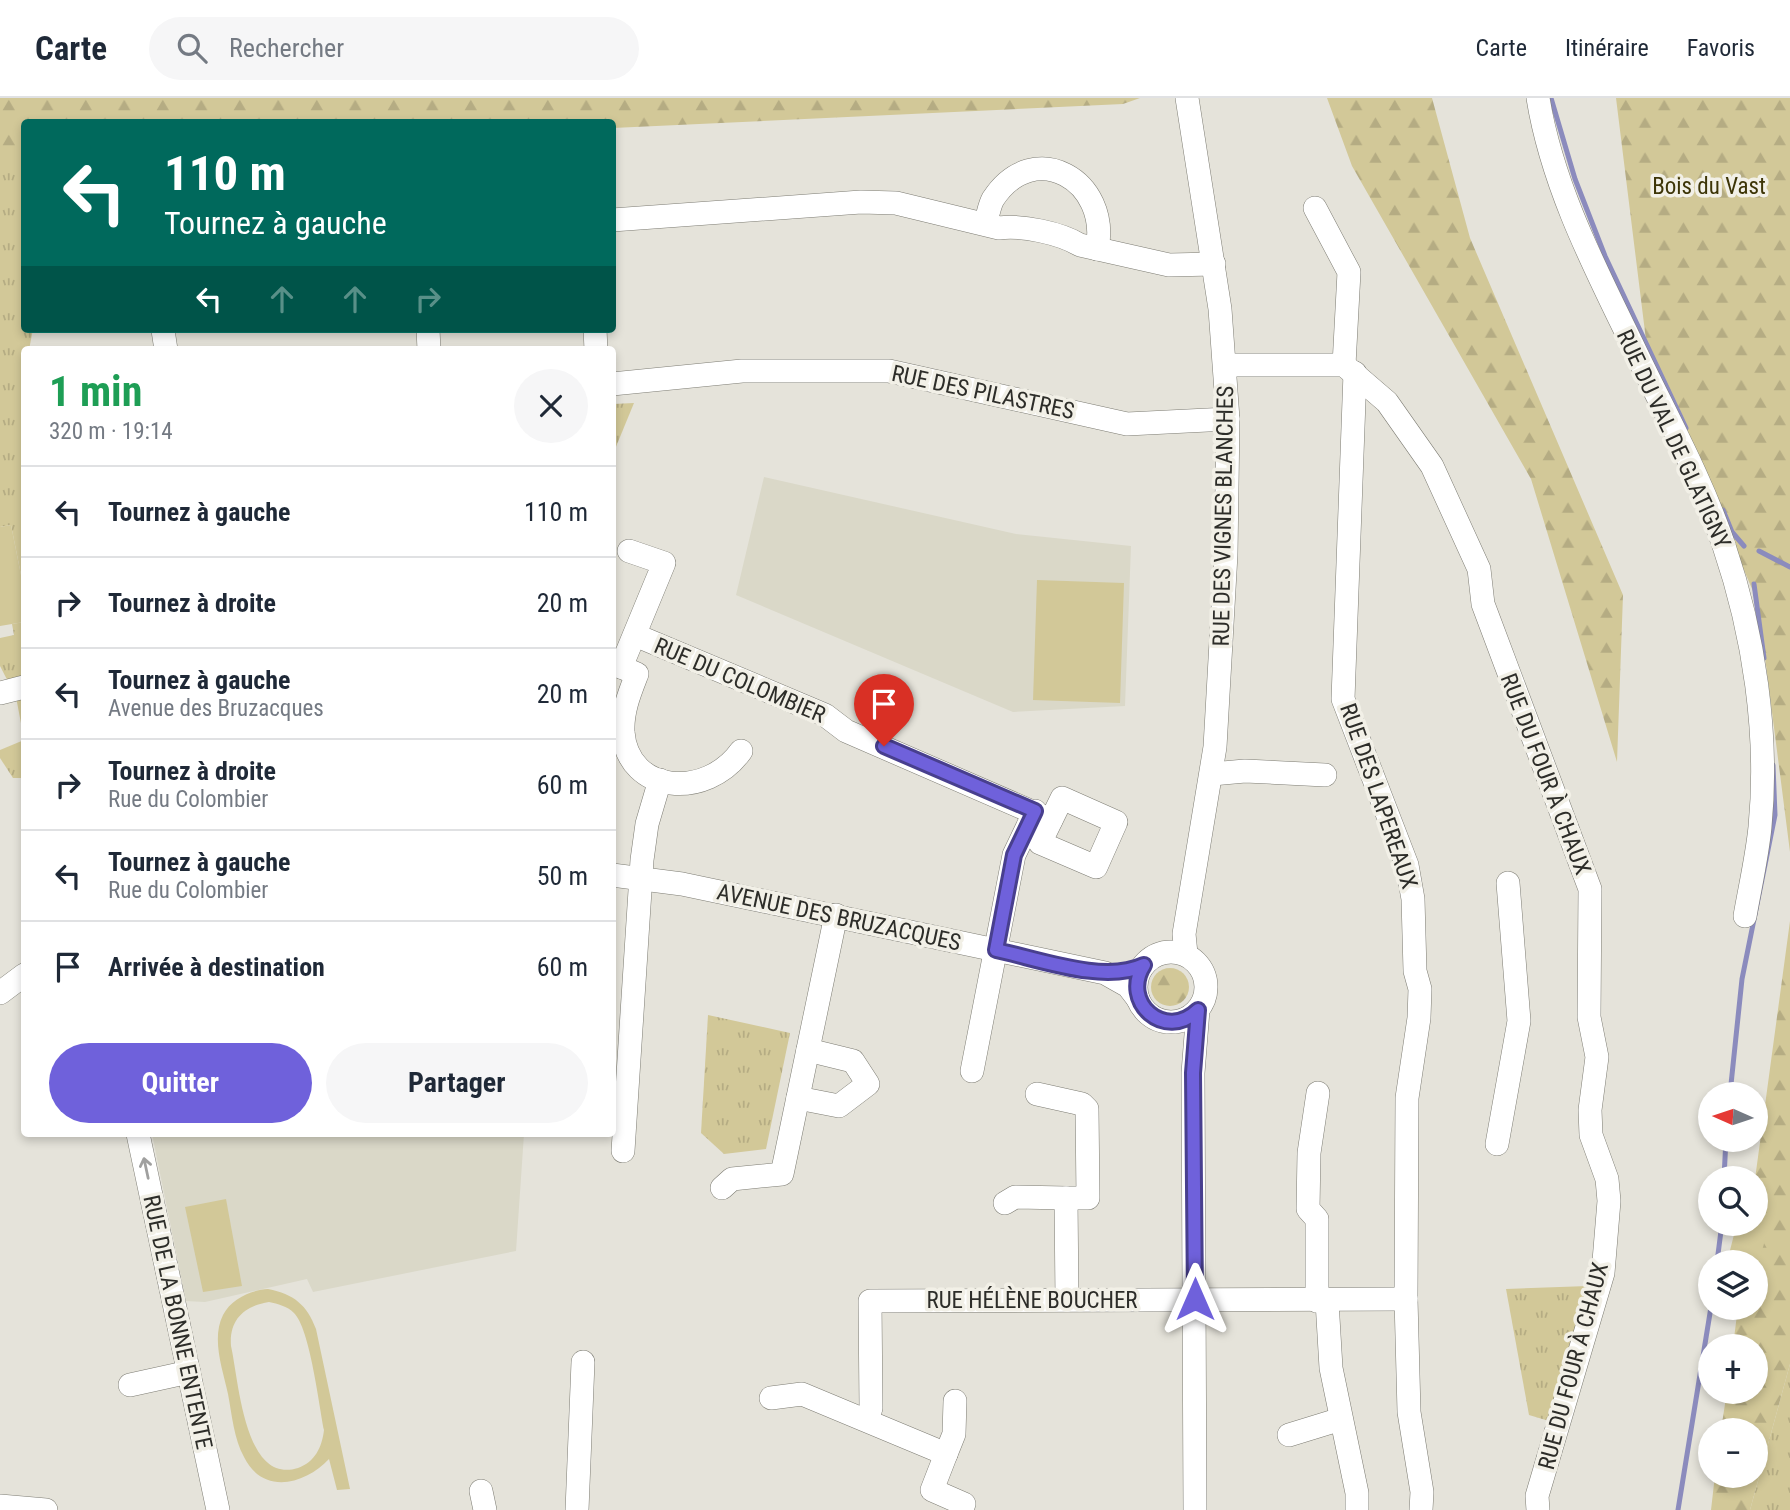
<!DOCTYPE html>
<html lang="fr">
<head>
<meta charset="utf-8">
<style>
	:root { --surface:#fff; --page:#f6f6f7; --text:#1f2937; --muted:#747a83; --line:#e0e1e3; --accent:#6f61db }
	body { margin:0; font-family:"Roboto Condensed",sans-serif; background:var(--page); color:var(--text); height:100vh; display:flex; flex-direction:column; font-size:26px; white-space:nowrap }
	* { box-sizing:border-box; margin:0 }
	p { font-size:23px; color:var(--muted) }
	.icon { flex:none; width:38px; height:38px; fill:none; stroke:currentColor; stroke-width:2; stroke-linecap:round; stroke-linejoin:round }
	.map { position:relative; flex:1; overflow:hidden }
	.drawer { position:absolute; left:21px; top:248px; width:595px; height:791px; display:flex; flex-direction:column; background:var(--surface); border-radius:7px; box-shadow:0 4px 10px #0003 }
	.drawer>* { flex:none }
	.hud { position:absolute; left:21px; top:21px; width:595px; height:214px; border-radius:7px; box-shadow:0 4px 10px #0003; background:#00695c; color:#fff; overflow:hidden }
	.needle { width:46px; rotate:273deg }
	.controls { position:absolute; left:1698px; top:984px; display:grid; gap:14px }
	.controls a { display:grid; place-items:center; width:70px; height:70px; border-radius:50%; background:var(--surface); box-shadow:0 4px 10px #0003; font-size:35px }
	.pin { position:absolute; display:grid; place-items:center; width:60px; height:60px; color:#fff; margin:-72px -30px; border-radius:50% 50% 50% 0; rotate:-45deg; box-shadow:0 0 7px #0007 }
	.pin .icon { rotate:45deg }
	.me { position:absolute; width:77px; margin:-38px; rotate:0deg; stroke-linejoin:round; filter:drop-shadow(0 0 5px #0008) }
	.turn { display:flex; align-items:center; gap:24px; height:147px; padding:0 28px; font-size:32px }
	.turn .icon { width:91px; height:91px; stroke-width:2.5 }
	.turn b { display:block; font-size:49px; line-height:60px }
	.lanes { display:flex; align-items:center; height:66px; padding:0 28px; background:#0003; justify-content:center; gap:35px; direction:ltr }
	.lanes .off { opacity:.35 }
	.round { display:grid; place-items:center; flex:none; width:74px; height:74px; border-radius:37px; background:var(--page) }
	.headline { display:flex; align-items:center; justify-content:space-between; height:119px; padding:0 28px }
	h1 { font-size:42px; font-weight:700; line-height:52px; color:#1e9e55 }
	.action { display:flex; gap:14px; margin-top:auto; padding:14px 28px }
	.action a { flex:1; height:80px; border-radius:42px; background:var(--accent); color:#fff; font-size:28px; font-weight:700; line-height:80px; text-align:center }
	.action a+a { background:var(--page); color:var(--text) }
	ul { padding:0; list-style:none }
	li { display:flex; align-items:center; gap:21px; height:91px; padding:0 28px; border-top:2px solid var(--line) }
	li div { flex:1 }
	li b { display:block; font-size:26px }
	li em { font-style:normal }
	header { display:flex; align-items:center; gap:42px; box-sizing:border-box; height:98px; padding:0 35px; background:var(--surface); border-bottom:2px solid var(--line) }
	header strong { font-size:33px }
	nav { display:flex; gap:38px; margin-inline-start:auto; font-size:24px }
	.search { width:490px; height:63px; background:var(--page); display:flex; align-items:center; gap:18px; box-sizing:border-box; padding:0 24px; border-radius:38px; color:var(--muted); font-size:26px }
	.map>svg:first-child { display:block }
	.built { fill:#dad8c8 }
	.grass { fill:url(#grass-tufts) }
	.forest { fill:url(#forest-firs) }
	.pitch { fill:#d2c898; fill-rule:evenodd }
	.lines { fill:none; stroke-linecap:round; stroke-linejoin:round }
	.stream { stroke:#8b8bbd; stroke-width:5 }
	.minor-casing { stroke:#7d7c73; stroke-width:24 }
	.minor { stroke:#fff; stroke-width:23 }
	.oneway { stroke:#a0a09f }
	.route-casing { stroke:#483f8e; stroke-width:18 }
	.route { stroke:#6f61db; stroke-width:12 }
	.labels { text-anchor:middle; stroke-width:7; stroke-linejoin:round; paint-order:stroke }
	.park-label { font-size:23px; fill:#3d3507; stroke:#f2f0e7 }
	.street-label { font-size:23px; fill:#2d2d29; stroke:#f2f0e7 }
</style>
</head>
<body>
<header>
<strong>Carte</strong>
<div class="search"><svg class="icon" aria-label="search" viewBox="0 0 24 24"><circle cx="10" cy="10" r="6"/><path d="M15 15l6 6"/></svg>Rechercher</div>
<nav><a>Carte</a><a>Itinéraire</a><a>Favoris</a></nav>
</header>
<div class="map">
<svg width="1790" height="1412" viewBox="0 0 1790 1412">
	<defs>
		<pattern id="grass-tufts" width="24" height="20" patternUnits="userSpaceOnUse" patternTransform="scale(1.75)"><rect width="24" height="20" fill="#d2c898"/><path d="M3 7l-1-3M5 7V3M7 7l1-3M15 17l-1-3M17 17v-4M19 17l1-3" fill="none" stroke="#b5ac83"/></pattern>
		<pattern id="forest-firs" width="22" height="20" patternUnits="userSpaceOnUse" patternTransform="scale(1.75)"><rect width="22" height="20" fill="#d2c898"/><path d="M5 1l3.5 6h-7zM16 11l3.5 6h-7z" fill="#b5ac83"/></pattern>
	</defs>
	<rect width="100%" height="100%" fill="#e5e3da"/>
	<!-- built -->
	<g class="built">
		<polygon points="764,379 1016,436 1131,448 1125,608 1013,614 736,497"/>
		<polygon points="152,1036 524,1036 516,1153 313,1194 307,1181 205,1204 186,1203"/>
	</g>
	<!-- grass -->
	<g class="grass">
		<polygon points="0,0 24,24 24,231 33,231 29,252 24,252 24,492 11,427 0,429"/>
		<polygon points="634,305 613,356 613,306"/>
		<polygon points="24,524 24,641 16,599 0,568 0,540 14,537 12,526"/>
		<polygon points="24,642 24,680 13,680 0,660 0,652"/>
		<polygon points="708,917 790,935 766,1051 724,1056 701,1035"/>
		<polygon points="1588,1188 1549,1323 1529,1317 1506,1191"/>
		<polygon points="1790,1266 1790,1412 1750,1412"/>
	</g>
	<!-- forest -->
	<g class="forest">
		<polygon points="0,0 1140,0 1123,6 613,30 612,24 24,24 24,61 0,66"/>
		<polygon points="1327,0 1432,0 1470,140 1623,497 1617,664 1531,381 1352,68"/>
		<polygon points="1616,0 1790,0 1790,754 1758,505 1646,242"/>
		<polygon points="1790,823 1790,1266 1750,1412 1711,1412 1715,1377 1755,1377 1755,1332 1721,1332 1727,1293 1755,1293 1755,1248 1733,1248 1738,1209 1755,1209 1755,1081"/>
		<circle cx="1170" cy="889" r="19"/>
	</g>
	<!-- pitch -->
	<g class="pitch">
		<polygon points="11,427 24,492 24,524 0,528 0,429"/>
		<polygon points="1037,482 1124,485 1120,605 1033,602"/>
		<polygon points="226,1101 242,1188 203,1194 185,1109"/>
		<polygon points="1755,1115 1772,1118 1755,1177 1755,1164 1727,1164 1737,1125 1755,1125"/>
		<path d="M268 1191C294 1196 307 1207 316 1231L350 1391 337 1392 329 1361C306 1386 263 1398 244 1359 234 1341 232 1317 228 1296 223 1272 211 1241 223 1217 231 1201 251 1192 268 1191ZM269 1204C278 1206 287 1208 294 1215 310 1231 319 1307 324 1332 322 1349 315 1364 298 1370 244 1387 239 1283 231 1248 229 1222 244 1208 269 1204Z"/>
	</g>
	<g class="lines">
		<!-- stream -->
		<g class="stream">
			<polyline points="1551,0 1575,81 1605,158 1686,330"/>
			<polyline points="1723,412 1732,434 1744,448"/>
			<polyline points="1759,453 1790,469"/>
			<polyline points="1754,486 1764,560"/>
			<polyline points="1730,996 1742,881 1775,717 1773,667"/>
			<polyline points="1724,1080 1726,1041"/>
			<polyline points="1717,1164 1722,1125"/>
			<polyline points="1678,1412 1711,1209"/>
		</g>
		<!-- minor casing -->
		<g class="minor-casing">
			<g id="minor">
				<path d="M1538 0C1552 87 1594 168 1632 246 1663 312 1701 379 1724 448 1754 536 1769 636 1760 729 1757 759 1750 789 1745 818"/>
				<polyline points="1315,110 1349,174 1344,267"/>
				<path d="M612 122 861 104 896 105 999 130C1022 127 1060 135 1080 147L1169 167 1214 166"/>
				<path d="M985 126C988 118 989 108 993 101 1034 38 1111 83 1097 151"/>
				<polyline points="428,231 429,252"/>
				<polyline points="595,231 596,252"/>
				<polyline points="163,232 166,252"/>
				<polyline points="1225,267 1344,267 1387,304 1432,368 1479,471 1483,506 1590,791 1589,919 1597,959 1590,1012 1591,1037 1607,1081 1609,1103 1603,1175 1537,1398 1538,1412"/>
				<polyline points="1355,275 1343,601 1407,767 1413,801 1415,873 1420,891 1419,920 1407,1000 1406,1201 1409,1314 1422,1394 1421,1412"/>
				<polyline points="612,286 742,273 889,273 1127,326 1228,321"/>
				<polyline points="635,537 825,617 846,633 1051,722"/>
				<path d="M612 565 637 576C630 594 622 613 623 634 628 697 707 701 741 653"/>
				<polyline points="621,569 664,465 629,453"/>
				<polyline points="0,595 24,589"/>
				<polyline points="1212,676 1245,673 1325,677"/>
				<polygon points="1062,700 1116,724 1096,769 1040,745"/>
				<polyline points="612,777 682,786 1105,875 1128,888 1138,901"/>
				<circle cx="1171" cy="889" r="35"/>
				<polyline points="1186,856 1184,836 1215,649 1226,456 1228,321 1220,211 1187,0"/>
				<polyline points="0,895 24,877"/>
				<polyline points="972,973 1014,757 1035,713"/>
				<polyline points="1037,996 1082,1006 1087,1011 1088,1100 1066,1100 1067,1202"/>
				<polyline points="798,1000 839,1008 868,986 853,963 808,952"/>
				<polyline points="138,1036 218,1412"/>
				<polyline points="1497,1046 1519,923 1508,785"/>
				<polyline points="623,1053 642,762 647,726 660,682"/>
				<polyline points="722,1090 732,1081 782,1076 836,817"/>
				<polyline points="1005,1105 1015,1099 1066,1100"/>
				<polyline points="1317,1203 1317,1121 1308,1111 1309,1055 1318,995"/>
				<polyline points="1327,1203 1331,1270 1357,1395 1357,1412"/>
				<polyline points="130,1287 189,1274"/>
				<polyline points="771,1300 802,1296 946,1356 932,1392 964,1406"/>
				<polyline points="867,1322 871,1310 870,1203 1406,1201"/>
				<polyline points="1289,1337 1341,1321"/>
				<polyline points="946,1356 954,1336 955,1303"/>
				<polyline points="481,1393 485,1412"/>
				<polyline points="0,1408 46,1412"/>
				<polyline points="577,1412 583,1264"/>
				<polyline points="1195,1412 1193,975 1198,912"/>
			</g>
		</g>
		<!-- minor -->
		<use href="#minor" class="minor"/>
	</g>
	<!-- one-way arrows -->
	<defs><path id="oneway-shaft" d="M-6 0H5M1.5-3L5.5 0L1.5 3" fill="none" stroke-width="1.6" stroke-linecap="round" stroke-linejoin="round" transform="scale(1.75)"/></defs>
	<use class="oneway" href="#oneway-shaft" transform="translate(146 1070) rotate(-102)"/>
	<g class="lines">
		<!-- route casing -->
		<g class="route-casing">
			<path id="route" d="M884 648 1035 713 1014 757 996 852C1039 861 1104 886 1144 867 1120 904 1165 944 1198 912L1193 975 1195 1201"/>
		</g>
		<!-- route -->
		<use href="#route" class="route"/>
	</g>
	<g class="labels">
		<!-- park labels -->
		<g class="park-label">
			<text x="1709" y="96">Bois du Vast</text>
		</g>
		<!-- street labels -->
		<g class="street-label">
			<text transform="translate(983 294) rotate(12)" y="8">RUE DES PILASTRES</text>
			<text transform="translate(1674 341) rotate(65)" y="8">RUE DU VAL DE GLATIGNY</text>
			<text transform="translate(1223 418) rotate(-89)" y="8">RUE DES VIGNES BLANCHES</text>
			<text transform="translate(740 582) rotate(23)" y="8">RUE DU COLOMBIER</text>
			<text transform="translate(1546 676) rotate(69)" y="8">RUE DU FOUR À CHAUX</text>
			<text transform="translate(1379 698) rotate(71)" y="8">RUE DES LAPEREAUX</text>
			<text transform="translate(839 819) rotate(12)" y="8">AVENUE DES BRUZACQUES</text>
			<text x="1032" y="1210">RUE HÉLÈNE BOUCHER</text>
			<text transform="translate(178 1224) rotate(78)" y="8">RUE DE LA BONNE ENTENTE</text>
			<text transform="translate(1573 1268) rotate(-75)" y="8">RUE DU FOUR À CHAUX</text>
		</g>
	</g>
</svg>
<div class="controls">
<a><svg class="needle" viewBox="-14 -14 28 28"><path d="M0-13l5 13h-10z" fill="#e53935"/><path d="M0 13l5-13h-10z" fill="#747a83"/></svg></a>
<a><svg class="icon" aria-label="search" viewBox="0 0 24 24"><circle cx="10" cy="10" r="6"/><path d="M15 15l6 6"/></svg></a>
<a><svg class="icon" aria-label="layers" viewBox="0 0 24 24"><path d="M12 4l9 5-9 5-9-5zM3 14l9 5 9-5"/></svg></a>
<a>+</a>
<a>−</a>
</div>
<div class="pin" style="left:884px;top:648px;background:#d93025"><svg class="icon" aria-label="arrive" viewBox="0 0 24 24"><path d="M6 21V4h12l-3 4 3 4H6"/></svg></div>
<svg class="me" style="left:1195px;top:1201px" viewBox="-20 -20 40 40"><path d="M0-17L14 15 0 8-14 15z" fill="#6f61db" stroke="#fff" stroke-width="4"/></svg>
<div class="hud">
<div class="turn"><svg class="icon" aria-label="left" viewBox="0 0 24 24"><path d="M17 20v-9H6M10 6l-5 5 5 5"/></svg><div><b>110 m</b>Tournez à gauche</div></div>
<div class="lanes"><svg class="icon" aria-label="left" viewBox="0 0 24 24"><path d="M17 20v-9H6M10 6l-5 5 5 5"/></svg><svg class="icon off" aria-label="ahead" viewBox="0 0 24 24"><path d="M12 20V5M6 11l6-6 6 6"/></svg><svg class="icon off" aria-label="ahead" viewBox="0 0 24 24"><path d="M12 20V5M6 11l6-6 6 6"/></svg><svg class="icon off" aria-label="right" viewBox="0 0 24 24"><path d="M7 20v-9h11M14 6l5 5-5 5"/></svg></div>
</div>
<section class="drawer">
<div class="headline"><div><h1>1 min</h1><p>320 m · 19:14</p></div><a class="round"><svg class="icon" aria-label="close" viewBox="0 0 24 24"><path d="M6 6l12 12M18 6L6 18"/></svg></a></div>
<ul>
<li><svg class="icon" aria-label="left" viewBox="0 0 24 24"><path d="M17 20v-9H6M10 6l-5 5 5 5"/></svg><div><b>Tournez à gauche</b></div><em>110 m</em></li>
<li><svg class="icon" aria-label="right" viewBox="0 0 24 24"><path d="M7 20v-9h11M14 6l5 5-5 5"/></svg><div><b>Tournez à droite</b></div><em>20 m</em></li>
<li><svg class="icon" aria-label="left" viewBox="0 0 24 24"><path d="M17 20v-9H6M10 6l-5 5 5 5"/></svg><div><b>Tournez à gauche</b><p>Avenue des Bruzacques</p></div><em>20 m</em></li>
<li><svg class="icon" aria-label="right" viewBox="0 0 24 24"><path d="M7 20v-9h11M14 6l5 5-5 5"/></svg><div><b>Tournez à droite</b><p>Rue du Colombier</p></div><em>60 m</em></li>
<li><svg class="icon" aria-label="left" viewBox="0 0 24 24"><path d="M17 20v-9H6M10 6l-5 5 5 5"/></svg><div><b>Tournez à gauche</b><p>Rue du Colombier</p></div><em>50 m</em></li>
<li><svg class="icon" aria-label="arrive" viewBox="0 0 24 24"><path d="M6 21V4h12l-3 4 3 4H6"/></svg><div><b>Arrivée à destination</b></div><em>60 m</em></li>
</ul>
<div class="action"><a>Quitter</a><a>Partager</a></div>
</section>
</div>
</body>
</html>
